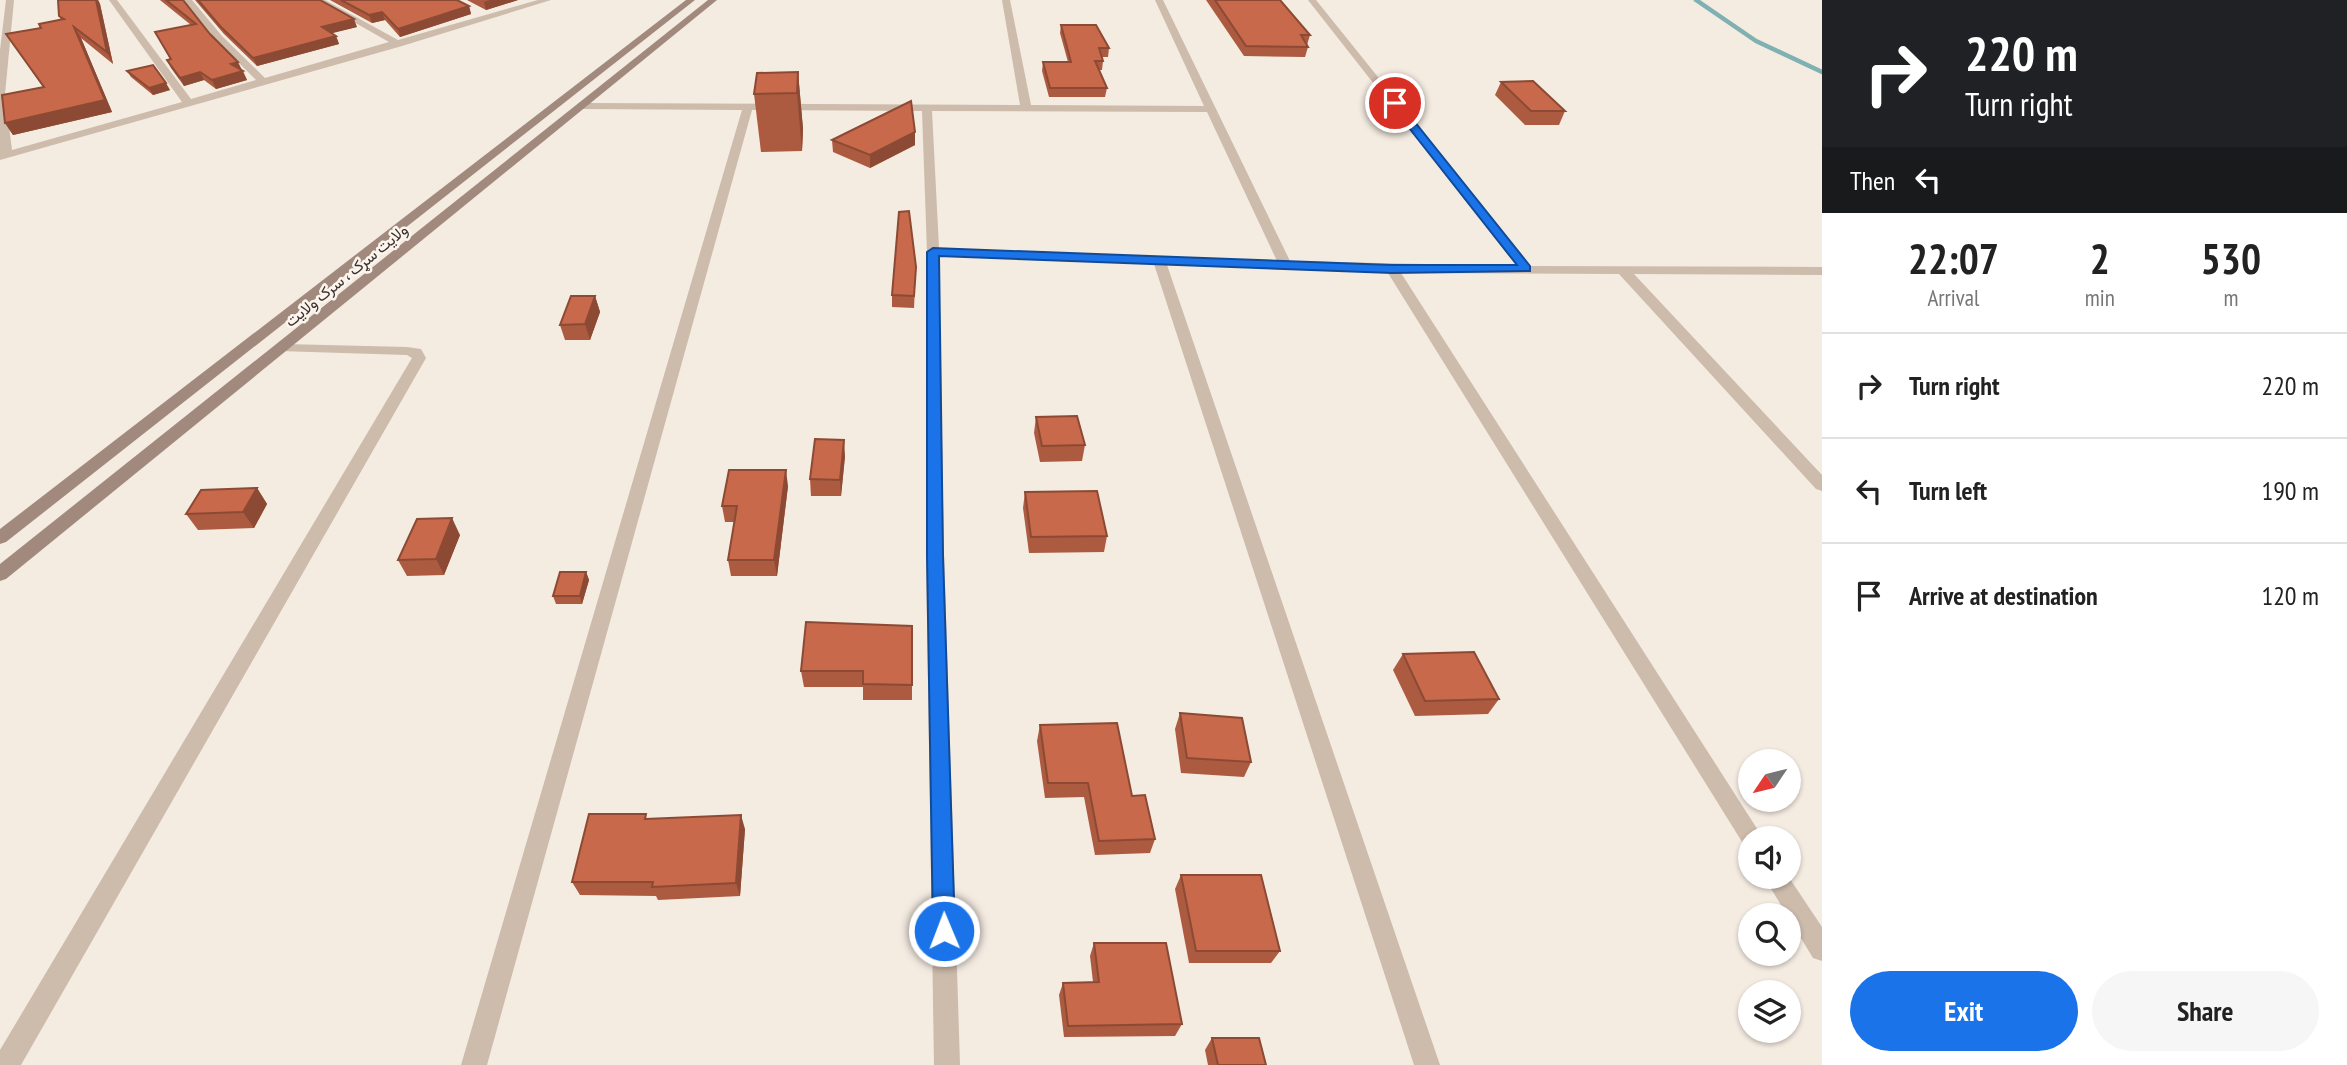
<!DOCTYPE html>
<html lang="en">
<head>
<meta charset="utf-8">
<style>
	:root { --surface:#fff; --page:#f6f6f6; --text:#222; --muted:#767676; --line:#e0e0e0; --accent:#1a73e8 }
	body { margin:0; font-family:"PT Sans Narrow",Vazirmatn,sans-serif; background:var(--page); color:var(--text); height:100vh; display:flex; flex-direction:column; font-size:26px; white-space:nowrap }
	* { box-sizing:border-box; margin:0 }
	p { font-size:23px; color:var(--muted) }
	.icon { flex:none; width:38px; height:38px; fill:none; stroke:currentColor; stroke-width:2; stroke-linecap:round; stroke-linejoin:round }
	.map { position:relative; flex:1; overflow:hidden }
	.drawer { display:flex; flex-direction:column; background:var(--surface); width:525px }
	.drawer>* { flex:none }
	.guide { background:#202124; color:#fff; overflow:hidden }
	.needle { width:46px; rotate:235deg }
	.controls { position:absolute; left:1738px; top:749px; display:grid; gap:14px }
	.controls a { display:grid; place-items:center; width:63px; height:63px; border-radius:50%; background:var(--surface); box-shadow:0 2px 5px #0004; font-size:35px }
	.pin { position:absolute; display:grid; place-items:center; width:60px; height:60px; color:#fff; margin:-30px; border:4px solid #fff; border-radius:50%; box-shadow:0 2px 7px #0007 }
	.me { position:absolute; width:77px; margin:-38px; rotate:359deg; stroke-linejoin:round; filter:drop-shadow(0 0 5px #0008) }
	.turn { display:flex; align-items:center; gap:24px; height:147px; padding:0 28px; font-size:32px }
	.turn .icon { width:91px; height:91px; stroke-width:2.5 }
	.turn b { display:block; font-size:49px; line-height:60px }
	.then { display:flex; align-items:center; height:66px; padding:0 28px; background:#0003; gap:14px; font-size:26px }
	.eta { display:flex; justify-content:space-evenly; align-items:center; height:119px; text-align:center }
	.eta b { font-size:42px; font-weight:700; line-height:49px }
	.button { display:flex; gap:14px; margin-top:auto; padding:14px 28px }
	.button a { flex:1; height:80px; border-radius:42px; background:var(--accent); color:#fff; font-size:28px; font-weight:700; line-height:80px; text-align:center }
	.button a+a { background:var(--page); color:var(--text) }
	ul { padding:0; list-style:none }
	li { display:flex; align-items:center; gap:21px; height:105px; padding:0 28px; border-top:2px solid var(--line) }
	li div { flex:1 }
	li b { display:block; font-size:26px }
	li em { font-style:normal }
	main { display:flex; flex:1; min-height:0 }
	.map>svg:first-child { display:block }
	.lines { fill:none; stroke-linecap:round; stroke-linejoin:round }
	.stream { stroke:#7fb0b2; stroke-width:4.5 }
	.street { fill:#cdbbac; fill-rule:evenodd }
	.secondary { fill:#a18a7d; fill-rule:evenodd }
	.wall { fill:#ac5a40 }
	.shaded-wall { fill:#8c4a34 }
	.building { fill:#c8694b; stroke:#8c4a34; stroke-width:2 }
	.route { fill:#1a73e8; stroke:#114b97; stroke-width:2 }
	.labels { text-anchor:middle; stroke-width:5; stroke-linejoin:round; paint-order:stroke }
	.far-street-label { font-size:16px; fill:#3b302b; stroke:#fbf5ee }
</style>
</head>
<body>
<main>
<div class="map">
<svg width="1822" height="1065" viewBox="0 0 1822 1065">
	<rect width="100%" height="100%" fill="#f4ebe1"/>
	<g class="lines">
		<!-- stream -->
		<polyline class="stream" points="1696,0 1756,41 1822,72"/>
		<!-- street -->
		<g class="street">
			<polygon points="6,0 14,0 5,94 12,150 182,102 109,0 117,0 191,99 256,80 216,40 184,0 192,0 222,36 265,78 389,42 315,0 325,0 398,40 538,0 551,0 402,46 0,160 0,50"/>
			<path d="M1002 0H1010L1031 105 1204 106 1155 0H1163L1290 261 1517 266 1308 0H1316L1530 266 1822 267V275L1634 274 1822 475V491L1816 489 1619 274 1401 273 1763 838H1750V848L1744 845 1388 273 1167 265 1440 1065H1414L1154 264 939 256 944 555 960 1065H934L926 555 927 252 922 111 752 110 487 1065H461L742 110 583 109 578 106 583 103 1020 105ZM932 111 1207 112 1277 261 939 248Z"/>
			<polygon points="284,344 407,347 421,349 426,358 21,1065 0,1065 0,1050 412,358 407,355 279,351 277,348"/>
			<polygon points="1788,876 1822,927 1822,961 1813,958 1764,877"/>
		</g>
		<!-- secondary -->
		<g class="secondary">
			<polygon points="686,0 695,0 6,542 0,544 0,529"/>
			<polygon points="708,0 717,0 6,579 0,581 0,564"/>
		</g>
	</g>
	<!-- wall -->
	<g class="wall">
		<polygon points="58,0 98,0 100,4 113,64 81,38 112,112 13,135 5,123 43,87 6,34 41,28 61,20 59,16"/>
		<polygon points="160,0 183,0 210,34 242,70 241,70 247,80 216,89 204,80 184,86 171,68 167,60 170,59 155,32 191,25"/>
		<polygon points="195,0 320,0 357,27 331,33 336,36 339,44 257,66 224,34"/>
		<polygon points="330,0 457,0 469,6 471,14 400,37 385,20 372,23"/>
		<polygon points="467,0 518,0 486,10"/>
		<polygon points="1206,0 1280,0 1310,35 1307,45 1308,47 1305,57 1244,56"/>
		<polygon points="1061,25 1109,48 1108,57 1102,57 1103,61 1102,70 1099,70 1107,88 1105,97 1049,97 1042,71 1043,62 1068,62 1060,33"/>
		<polygon points="127,71 170,90 153,95 131,77"/>
		<polygon points="798,72 803,129 802,151 761,152 754,94"/>
		<polygon points="1501,82 1565,111 1559,125 1525,125 1495,95"/>
		<polygon points="832,140 915,145 870,168 833,152"/>
		<polygon points="916,267 914,308 892,307 892,295"/>
		<polygon points="595,296 600,312 590,340 565,340 560,325"/>
		<polygon points="1036,417 1085,445 1082,461 1040,462 1034,433"/>
		<polygon points="845,456 841,496 811,496 810,479"/>
		<polygon points="788,486 777,576 731,576 728,560 735,522 725,522 722,506"/>
		<polygon points="257,488 267,504 254,528 198,530 186,514"/>
		<polygon points="1025,492 1107,536 1104,552 1029,553 1023,508"/>
		<polygon points="460,535 444,575 407,576 398,560"/>
		<polygon points="586,572 589,580 582,604 556,604 553,596"/>
		<polygon points="912,626 912,700 863,700 863,687 804,687 801,671"/>
		<polygon points="1403,654 1499,699 1488,714 1415,716 1393,670"/>
		<polygon points="1180,713 1251,762 1244,777 1181,773 1175,729"/>
		<polygon points="1040,725 1132,796 1155,839 1150,853 1095,855 1084,797 1045,798 1037,741"/>
		<polygon points="648,819 745,829 740,896 658,900 656,896 580,895 572,882"/>
		<polygon points="1181,875 1280,951 1271,963 1189,963 1175,889"/>
		<polygon points="1094,943 1182,1024 1175,1036 1064,1037 1059,995 1063,983 1093,982 1090,956"/>
		<polygon points="1212,1038 1266,1065 1208,1065 1205,1050"/>
	</g>
	<!-- shaded-wall -->
	<g class="shaded-wall">
		<polygon points="96,0 98,0 100,4 113,64 107,52"/>
		<polygon points="490,0 518,0 486,10 484,2"/>
		<polygon points="469,6 471,14 400,37 398,29"/>
		<polygon points="382,12 385,20 372,23 369,15"/>
		<polygon points="354,19 357,27 325,35 322,27"/>
		<polygon points="74,27 81,38 112,112 13,135 5,123 105,100"/>
		<polygon points="336,36 339,44 257,66 253,58"/>
		<polygon points="238,62 242,70 235,72 231,64"/>
		<polygon points="243,71 247,80 216,89 212,80"/>
		<polygon points="200,72 204,80 184,86 180,78"/>
		<polygon points="798,72 803,129 802,151 797,93"/>
		<polygon points="166,83 170,90 153,95 149,88"/>
		<polygon points="915,132 915,145 870,168 870,155"/>
		<polygon points="595,296 600,312 590,340 585,324"/>
		<polygon points="844,440 845,456 841,496 840,480"/>
		<polygon points="786,470 788,486 777,576 774,560"/>
		<polygon points="257,488 267,504 254,528 243,512"/>
		<polygon points="452,518 460,535 444,575 436,559"/>
		<polygon points="586,572 589,580 582,604 580,596"/>
		<polygon points="741,815 745,829 740,896 736,883"/>
	</g>
	<!-- building -->
	<g class="building">
		<polygon points="58,0 96,0 107,52 74,27 105,100 5,123 2,95 44,87 6,34 41,28 39,24 64,19 59,16"/>
		<polygon points="166,0 183,0 210,34 238,62 231,64 243,71 212,80 200,72 180,78 167,60 171,59 155,32 196,24"/>
		<polygon points="198,0 320,0 354,19 322,27 336,36 253,58 220,26"/>
		<polygon points="341,0 457,0 469,6 398,29 382,12 369,15"/>
		<polygon points="1215,0 1280,0 1310,35 1301,35 1308,47 1246,46"/>
		<polygon points="1061,25 1096,25 1109,48 1099,48 1103,61 1095,61 1107,88 1050,88 1043,62 1071,62"/>
		<polygon points="153,65 166,83 149,88 127,71"/>
		<polygon points="798,72 797,93 754,94 757,73"/>
		<polygon points="1533,81 1565,111 1531,111 1501,82"/>
		<polygon points="911,101 915,132 870,155 832,140"/>
		<polygon points="909,211 916,267 914,296 892,295 899,212"/>
		<polygon points="571,296 595,296 585,324 560,325"/>
		<polygon points="1077,416 1085,445 1042,446 1036,417"/>
		<polygon points="815,439 844,440 840,480 810,479"/>
		<polygon points="729,470 786,470 774,560 728,560 737,506 722,506"/>
		<polygon points="257,488 243,512 186,514 201,490"/>
		<polygon points="1097,491 1107,536 1031,537 1025,492"/>
		<polygon points="452,518 436,559 398,560 417,519"/>
		<polygon points="560,572 586,572 580,596 553,596"/>
		<polygon points="806,622 912,626 912,685 863,684 863,671 801,671"/>
		<polygon points="1474,652 1499,699 1425,701 1403,654"/>
		<polygon points="1180,713 1242,718 1251,762 1187,758"/>
		<polygon points="1117,723 1132,796 1145,795 1155,839 1099,841 1088,783 1048,783 1040,725"/>
		<polygon points="589,814 646,814 645,819 741,815 736,883 652,887 653,882 572,882"/>
		<polygon points="1181,875 1261,875 1280,951 1196,951"/>
		<polygon points="1094,943 1166,943 1182,1024 1068,1026 1063,983 1099,982"/>
		<polygon points="1212,1038 1259,1038 1266,1065 1218,1065"/>
	</g>
	<!-- route -->
	<polygon class="route" points="1391,101 1398,101 1530,266 1530,271 1392,273 939,256 943,555 955,931 951,939 944,942 936,939 933,931 927,555 927,252 933,248 1392,265 1517,265 1391,105"/>
	<g class="labels">
		<!-- far-street labels -->
		<g class="far-street-label">
			<text transform="translate(346 275) rotate(-39)" y="6">ولایت سړک ، سرک ولایت</text>
		</g>
	</g>
</svg>
<div class="controls">
<a><svg class="needle" viewBox="-14 -14 28 28"><path d="M0-13l5 13h-10z" fill="#e53935"/><path d="M0 13l5-13h-10z" fill="#767676"/></svg></a>
<a><svg class="icon" aria-label="sound" viewBox="0 0 24 24"><path d="M4 9h4l5-4v14l-5-4H4zM17 9q2 3 0 6"/></svg></a>
<a><svg class="icon" aria-label="search" viewBox="0 0 24 24"><circle cx="10" cy="10" r="6"/><path d="M15 15l6 6"/></svg></a>
<a><svg class="icon" aria-label="layers" viewBox="0 0 24 24"><path d="M12 4l9 5-9 5-9-5zM3 14l9 5 9-5"/></svg></a>
</div>
<div class="pin" style="left:1395px;top:103px;background:#d93025"><svg class="icon" aria-label="arrive" viewBox="0 0 24 24"><path d="M6 21V4h12l-3 4 3 4H6"/></svg></div>
<svg class="me" style="left:944px;top:931px" viewBox="-20 -20 40 40"><circle r="17" fill="#1a73e8" stroke="#fff" stroke-width="3"/><path d="M0-11L8 9 0 5-8 9z" fill="#fff"/></svg>
</div>
<section class="drawer">
<div class="guide">
<div class="turn"><svg class="icon" aria-label="right" viewBox="0 0 24 24"><path d="M7 20v-9h11M14 6l5 5-5 5"/></svg><div><b>220 m</b>Turn right</div></div>
<div class="then">Then<svg class="icon" aria-label="left" viewBox="0 0 24 24"><path d="M17 20v-9H6M10 6l-5 5 5 5"/></svg></div>
</div>
<div class="eta">
<div><b>22:07</b><p>Arrival</p></div>
<div><b>2</b><p>min</p></div>
<div><b>530</b><p>m</p></div>
</div>
<ul>
<li><svg class="icon" aria-label="right" viewBox="0 0 24 24"><path d="M7 20v-9h11M14 6l5 5-5 5"/></svg><div><b>Turn right</b></div><em>220 m</em></li>
<li><svg class="icon" aria-label="left" viewBox="0 0 24 24"><path d="M17 20v-9H6M10 6l-5 5 5 5"/></svg><div><b>Turn left</b></div><em>190 m</em></li>
<li><svg class="icon" aria-label="arrive" viewBox="0 0 24 24"><path d="M6 21V4h12l-3 4 3 4H6"/></svg><div><b>Arrive at destination</b></div><em>120 m</em></li>
</ul>
<div class="button"><a>Exit</a><a>Share</a></div>
</section>
</main>
</body>
</html>
